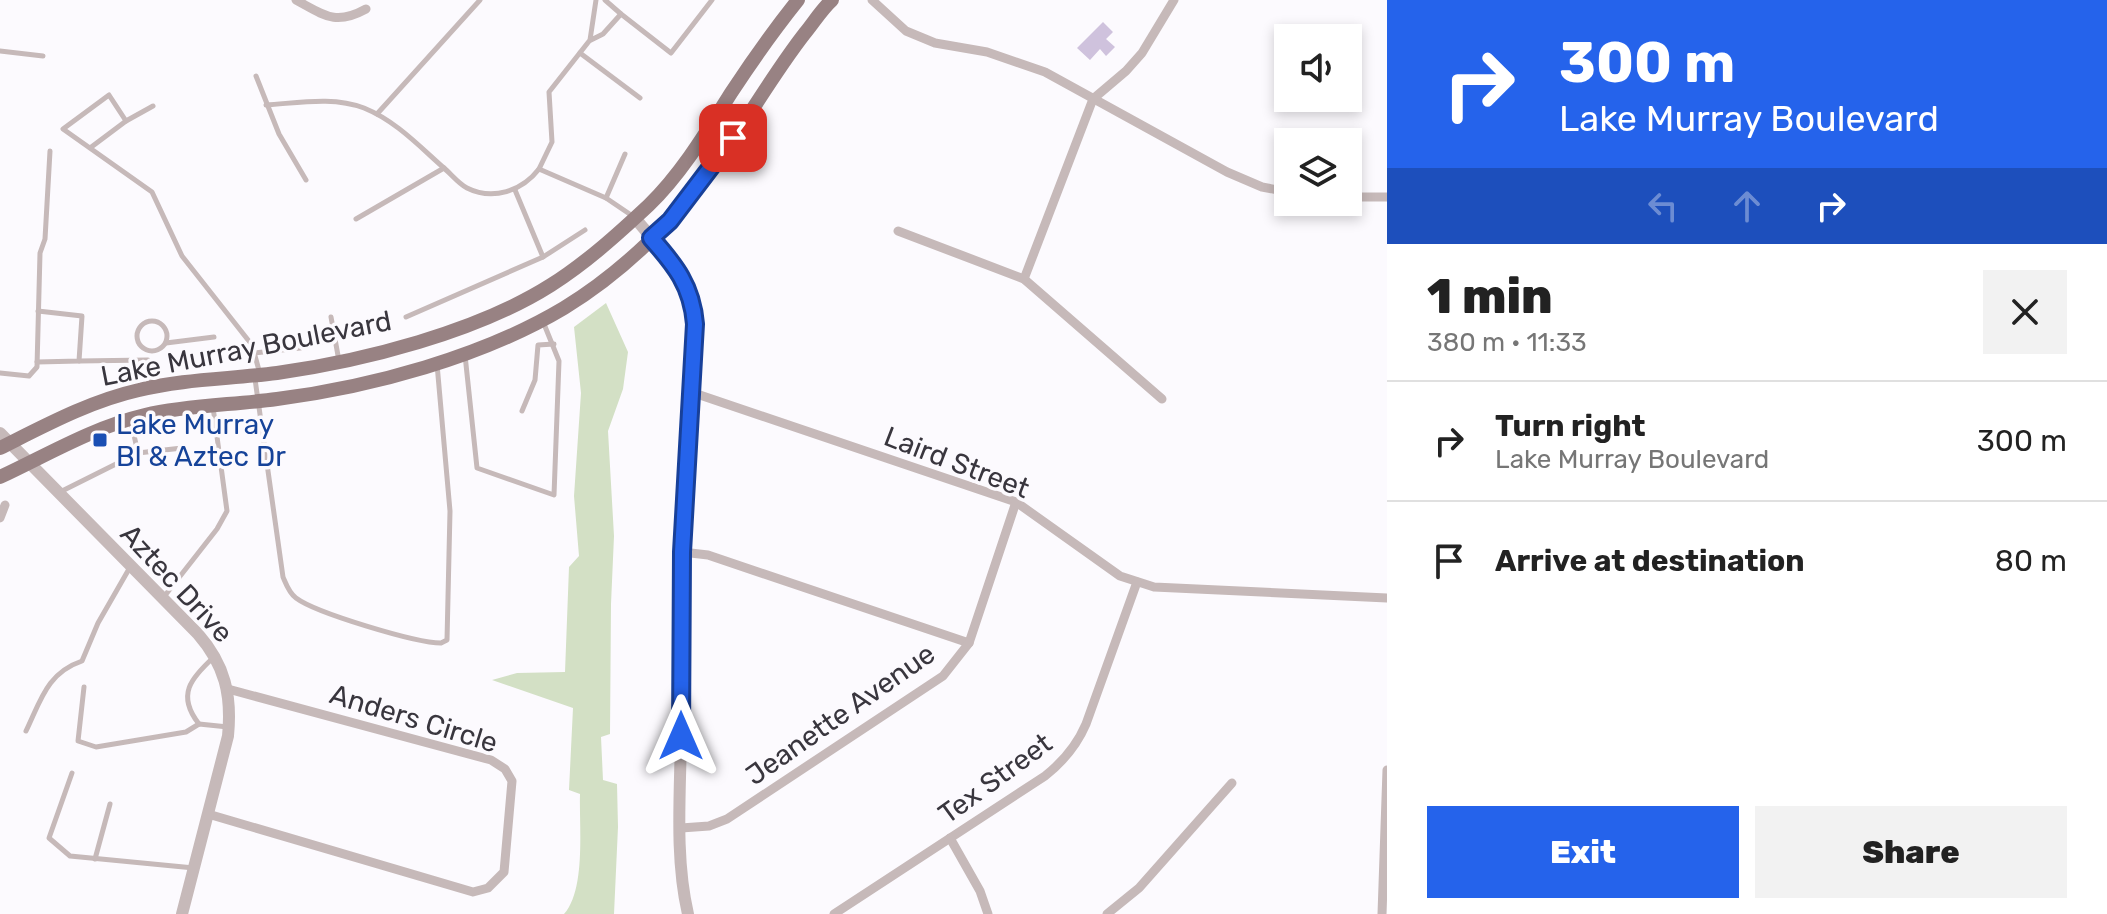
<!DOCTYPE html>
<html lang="en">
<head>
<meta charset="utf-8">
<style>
	:root { --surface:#fff; --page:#f2f2f2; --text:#222; --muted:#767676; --line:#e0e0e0; --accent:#2563eb }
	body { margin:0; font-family:Rubik,sans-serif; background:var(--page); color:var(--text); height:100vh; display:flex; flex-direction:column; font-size:30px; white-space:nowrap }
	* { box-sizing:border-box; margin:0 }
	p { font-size:26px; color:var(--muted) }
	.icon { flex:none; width:44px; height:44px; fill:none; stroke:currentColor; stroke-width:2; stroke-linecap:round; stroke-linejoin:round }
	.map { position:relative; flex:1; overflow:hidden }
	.panel { display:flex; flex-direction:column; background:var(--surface); width:720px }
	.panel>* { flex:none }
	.top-card { background:#2563eb; color:#fff; overflow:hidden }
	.fabs { position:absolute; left:1274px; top:24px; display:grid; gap:16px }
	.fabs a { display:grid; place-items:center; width:88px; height:88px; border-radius:0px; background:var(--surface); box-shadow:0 4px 12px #0003; font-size:40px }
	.pin { position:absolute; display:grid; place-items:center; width:68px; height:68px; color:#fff; margin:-34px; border-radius:16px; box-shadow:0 4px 12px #0006 }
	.me { position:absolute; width:88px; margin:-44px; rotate:0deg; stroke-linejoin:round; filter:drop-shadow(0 0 6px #0008) }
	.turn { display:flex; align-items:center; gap:28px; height:168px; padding:0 40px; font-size:36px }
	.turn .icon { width:104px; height:104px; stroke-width:2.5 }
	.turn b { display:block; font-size:56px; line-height:68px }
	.lanes { display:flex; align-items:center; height:76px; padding:0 40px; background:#0003; justify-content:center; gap:40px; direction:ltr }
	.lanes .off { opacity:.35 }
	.round { display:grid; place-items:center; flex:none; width:84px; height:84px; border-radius:0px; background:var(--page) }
	.summary { display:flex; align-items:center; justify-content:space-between; height:136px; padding:0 40px }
	h1 { font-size:48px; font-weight:800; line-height:60px }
	.primary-button { display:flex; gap:16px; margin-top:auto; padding:16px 40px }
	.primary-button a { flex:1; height:92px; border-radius:0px; background:var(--accent); color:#fff; font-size:32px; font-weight:800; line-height:92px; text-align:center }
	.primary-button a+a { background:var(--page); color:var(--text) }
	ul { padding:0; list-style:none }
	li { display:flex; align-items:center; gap:24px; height:120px; padding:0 40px; border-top:2px solid var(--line) }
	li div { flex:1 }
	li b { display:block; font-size:30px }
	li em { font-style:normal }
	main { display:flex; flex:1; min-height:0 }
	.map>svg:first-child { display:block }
	.green { fill:#d3e0c5 }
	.building { fill:#cfc2dd }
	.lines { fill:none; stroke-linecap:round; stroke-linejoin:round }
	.service { stroke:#c6b9b9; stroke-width:5 }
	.minor { stroke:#c6b9b9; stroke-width:9 }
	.tertiary { stroke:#c6b9b9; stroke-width:12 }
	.primary { stroke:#988283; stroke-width:14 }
	.route-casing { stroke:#184099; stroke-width:20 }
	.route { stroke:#2563eb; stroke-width:14 }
	.transit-dot { fill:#1a4fb4; stroke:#fcfafe; stroke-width:3 }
	.labels { text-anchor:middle; stroke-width:7; stroke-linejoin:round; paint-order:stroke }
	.street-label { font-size:28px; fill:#39363e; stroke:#fcfafe }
	.transit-label { font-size:28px; fill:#164399; stroke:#fcfafe; text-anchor:start }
</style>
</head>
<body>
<main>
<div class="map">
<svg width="1387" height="914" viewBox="0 0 1387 914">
	<rect width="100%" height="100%" fill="#fcfafe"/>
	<!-- green -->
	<path class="green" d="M606 303 628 352 623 389 608 431 614 536 611 604 610 734 601 737 603 780 617 784 618 827 614 914H564C586 889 579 827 580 794L569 790 573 708 492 680 517 673 565 672 569 567 579 556 574 496 581 393 574 327Z"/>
	<!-- building -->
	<polygon class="building" points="1103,22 1113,32 1106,39 1115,47 1106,56 1100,49 1090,60 1077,48"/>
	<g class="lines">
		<!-- service -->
		<g class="service">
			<polyline points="621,14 671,53 712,0"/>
			<polyline points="591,40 603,34 621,14 605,0"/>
			<polyline points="0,51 43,56"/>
			<polyline points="580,53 640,98"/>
			<polyline points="256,76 279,134 306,180"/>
			<path d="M266 105C298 103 333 96 364 108 396 121 419 146 444 168 451 174 459 184 467 188 493 201 522 191 539 169L606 198 634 217"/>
			<polyline points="377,114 480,0"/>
			<polyline points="126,121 153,106"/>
			<polyline points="90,148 126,121 109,95 63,129 152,192 182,256 252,345 260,374"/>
			<polyline points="539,169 552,142 549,92 590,40 596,0"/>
			<polyline points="515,190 543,257"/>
			<polyline points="606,198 625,154"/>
			<polyline points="356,219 444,168"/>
			<polyline points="331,317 339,361"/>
			<polyline points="406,317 543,257 585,230"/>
			<circle cx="152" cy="336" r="15"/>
			<polyline points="166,343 214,337"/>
			<polyline points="254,353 300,348 335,338"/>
			<polyline points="465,355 477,468 554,495 559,361 544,324"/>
			<polyline points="79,361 148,360 152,386"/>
			<polyline points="37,362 79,361 82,316 38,311"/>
			<polyline points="0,373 29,376 37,367 40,253 45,239 50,151"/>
			<path d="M255 379 283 577C286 584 289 593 296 598 316 613 416 643 441 643L447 640 450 511 437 364"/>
			<polyline points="522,411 535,380 538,345 554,344"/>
			<polyline points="131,422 138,453"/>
			<polyline points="60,492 138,453 182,448"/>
			<polyline points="163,598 217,529 227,511 213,407"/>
			<polyline points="84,687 78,741 96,747 186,732 199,724 228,727"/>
			<path d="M199 724C176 695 191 678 214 657"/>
			<path d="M26 731C41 700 47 673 82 661L98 623 129 569"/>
			<polyline points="72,773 49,838 70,856 194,868"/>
			<polyline points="95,859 110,804"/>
		</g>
		<!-- minor -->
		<g class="minor">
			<path d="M296 0C324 15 335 26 366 9"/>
			<polyline points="872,0 906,31 935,43 987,52 1045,72 1227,172 1262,187 1288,192"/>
			<polyline points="1348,197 1387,197"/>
			<polyline points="898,231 1024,279 1162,399"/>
			<polyline points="1024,279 1093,99 1126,71 1142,53 1174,0"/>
			<polyline points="691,392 1016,502 1120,576 1154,587 1387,598"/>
			<polyline points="0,518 5,505"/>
			<polyline points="682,552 708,555 969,643"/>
			<polyline points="208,814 473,892 488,888 504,872 512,781 505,769 491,760 228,689"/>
			<polyline points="681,828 709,826 727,819 943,676 969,643 1016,502"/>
			<polyline points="950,838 980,891 988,914"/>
			<path d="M834 914 1045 776C1064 761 1077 745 1086 724L1137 582"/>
			<polyline points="1107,914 1139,888 1232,783"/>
			<polyline points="1382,914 1387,770"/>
		</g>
		<!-- tertiary -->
		<g class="tertiary">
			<path d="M635 218C663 252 691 278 695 324 687 458 682 591 681 726 681 787 674 854 688 914"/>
			<path d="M0 433 198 634C225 665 232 695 228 736L182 914"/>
		</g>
		<!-- primary -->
		<g class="primary">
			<path d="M0 448C44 426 90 401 139 390 183 379 231 379 277 373 363 361 477 332 551 285 586 263 619 233 649 205 682 173 707 131 731 93 752 61 774 30 798 0"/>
			<path d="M0 477C47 455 94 427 145 415 187 405 233 405 277 399 371 387 482 357 564 308 623 272 677 219 717 163 747 120 773 74 805 33 814 22 822 9 832 0"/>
		</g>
	</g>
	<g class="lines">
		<!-- route casing -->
		<g class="route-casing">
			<path id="route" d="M681 736 682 552 695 324C692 286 675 265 651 238L670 221 733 138"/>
		</g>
		<!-- route -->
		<use href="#route" class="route"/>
	</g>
	<!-- markers -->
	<rect class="transit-dot" x="92" y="432" width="16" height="16" rx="4"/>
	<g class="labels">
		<!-- street labels -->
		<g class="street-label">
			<text transform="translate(246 348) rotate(-11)" y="10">Lake Murray Boulevard</text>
			<text transform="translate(957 462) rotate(21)" y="10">Laird Street</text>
			<text transform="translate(177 583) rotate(47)" y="10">Aztec Drive</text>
			<text transform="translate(840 714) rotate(-35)" y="10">Jeanette Avenue</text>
			<text transform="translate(414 718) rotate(17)" y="10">Anders Circle</text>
			<text transform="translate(995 778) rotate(-36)" y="10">Tex Street</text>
		</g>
		<!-- transit labels -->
		<g class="transit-label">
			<text x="116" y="434">Lake Murray<tspan x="116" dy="32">Bl &amp; Aztec Dr</tspan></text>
		</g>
	</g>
</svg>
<div class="fabs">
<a><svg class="icon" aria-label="sound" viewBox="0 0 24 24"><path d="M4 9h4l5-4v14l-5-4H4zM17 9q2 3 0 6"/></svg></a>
<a><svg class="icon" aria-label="layers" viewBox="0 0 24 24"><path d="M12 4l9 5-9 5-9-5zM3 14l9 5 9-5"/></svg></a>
</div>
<div class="pin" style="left:733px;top:138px;background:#d93025"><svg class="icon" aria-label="arrive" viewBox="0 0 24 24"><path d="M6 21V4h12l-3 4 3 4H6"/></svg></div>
<svg class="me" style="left:681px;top:736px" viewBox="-20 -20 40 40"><path d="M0-17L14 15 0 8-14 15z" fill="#2563eb" stroke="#fff" stroke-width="4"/></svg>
</div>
<section class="panel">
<div class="top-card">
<div class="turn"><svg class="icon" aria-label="right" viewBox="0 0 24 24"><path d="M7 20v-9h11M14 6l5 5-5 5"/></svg><div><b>300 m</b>Lake Murray Boulevard</div></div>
<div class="lanes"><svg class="icon off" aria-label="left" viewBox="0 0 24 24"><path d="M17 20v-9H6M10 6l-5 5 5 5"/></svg><svg class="icon off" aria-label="ahead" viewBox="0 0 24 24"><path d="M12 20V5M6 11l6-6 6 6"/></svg><svg class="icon" aria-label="right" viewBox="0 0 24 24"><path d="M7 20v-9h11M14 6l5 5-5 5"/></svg></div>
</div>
<div class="summary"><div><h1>1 min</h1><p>380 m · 11:33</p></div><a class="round"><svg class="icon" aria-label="close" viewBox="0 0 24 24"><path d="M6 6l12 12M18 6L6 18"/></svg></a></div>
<ul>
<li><svg class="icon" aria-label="right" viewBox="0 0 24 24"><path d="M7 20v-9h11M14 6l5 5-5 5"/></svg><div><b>Turn right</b><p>Lake Murray Boulevard</p></div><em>300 m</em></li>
<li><svg class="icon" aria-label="arrive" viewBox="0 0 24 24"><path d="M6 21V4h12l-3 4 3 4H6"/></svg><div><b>Arrive at destination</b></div><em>80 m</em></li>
</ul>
<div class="primary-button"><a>Exit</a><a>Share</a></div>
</section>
</main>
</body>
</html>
